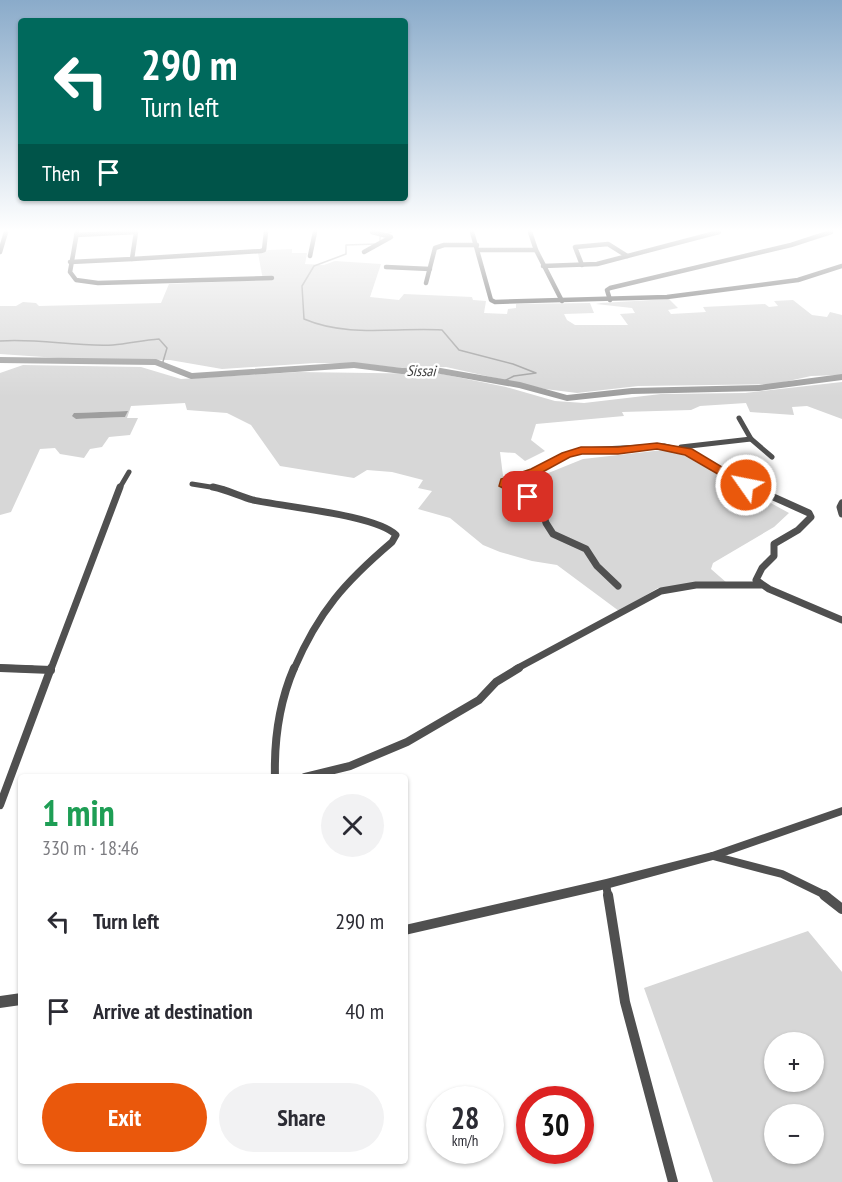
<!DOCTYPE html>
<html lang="en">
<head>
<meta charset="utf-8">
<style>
	:root { --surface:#fff; --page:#f2f2f3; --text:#2b2b33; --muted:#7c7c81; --accent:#ea580c }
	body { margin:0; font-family:"PT Sans Narrow",sans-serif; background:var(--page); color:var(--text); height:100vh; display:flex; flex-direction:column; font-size:22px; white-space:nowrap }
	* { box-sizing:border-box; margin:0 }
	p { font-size:20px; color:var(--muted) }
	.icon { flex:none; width:33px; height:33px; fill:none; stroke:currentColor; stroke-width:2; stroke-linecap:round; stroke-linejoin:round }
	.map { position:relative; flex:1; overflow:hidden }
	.panel { position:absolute; left:18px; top:774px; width:390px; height:390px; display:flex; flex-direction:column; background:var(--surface); border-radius:6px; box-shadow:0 2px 4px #0004 }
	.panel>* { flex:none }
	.hud { position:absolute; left:18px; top:18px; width:390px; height:183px; border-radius:6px; box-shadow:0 2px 4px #0004; background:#00695c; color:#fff; overflow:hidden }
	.buttons { position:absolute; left:764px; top:1032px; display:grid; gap:12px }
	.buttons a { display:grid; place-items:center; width:60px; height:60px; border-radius:50%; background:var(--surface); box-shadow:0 2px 4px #0004; font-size:30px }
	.speed { position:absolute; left:426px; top:1086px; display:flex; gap:12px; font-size:30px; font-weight:700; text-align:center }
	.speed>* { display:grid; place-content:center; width:78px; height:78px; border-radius:50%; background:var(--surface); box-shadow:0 2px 4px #0004; line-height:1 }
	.speed small { font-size:15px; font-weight:400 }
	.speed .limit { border:9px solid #d22; background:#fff; color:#111 }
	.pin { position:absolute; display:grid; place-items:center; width:51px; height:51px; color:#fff; margin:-26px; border-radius:12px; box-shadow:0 3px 9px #0006 }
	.me { position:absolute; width:66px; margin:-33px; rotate:303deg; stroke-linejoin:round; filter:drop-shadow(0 0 4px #0008) }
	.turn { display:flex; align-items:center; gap:21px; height:126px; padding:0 24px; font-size:27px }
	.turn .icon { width:78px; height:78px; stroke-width:2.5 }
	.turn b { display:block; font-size:42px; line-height:51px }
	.then { display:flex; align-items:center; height:57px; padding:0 24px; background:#0003; gap:12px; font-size:22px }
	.round { display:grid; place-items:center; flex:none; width:63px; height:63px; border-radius:32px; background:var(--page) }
	.overview { display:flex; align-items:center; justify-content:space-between; height:102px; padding:0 24px }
	h1 { font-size:36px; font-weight:700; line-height:45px; color:#1e9e55 }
	.button { display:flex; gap:12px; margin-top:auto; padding:12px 24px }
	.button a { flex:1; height:69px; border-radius:36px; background:var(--accent); color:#fff; font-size:24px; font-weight:700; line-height:69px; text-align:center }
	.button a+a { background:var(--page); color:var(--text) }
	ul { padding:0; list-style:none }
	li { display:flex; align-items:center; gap:18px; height:90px; padding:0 24px }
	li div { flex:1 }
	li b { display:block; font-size:22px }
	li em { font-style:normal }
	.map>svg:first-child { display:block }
	.green { fill:#d7d7d7; fill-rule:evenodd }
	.water { fill:#9e9e9e }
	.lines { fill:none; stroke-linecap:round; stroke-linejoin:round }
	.stream { stroke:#9e9e9e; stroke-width:1.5 }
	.river { fill:#9e9e9e; fill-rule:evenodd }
	.minor-far4 { stroke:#505050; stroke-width:4.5 }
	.minor-far3 { stroke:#505050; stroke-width:5 }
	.minor-far2 { stroke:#505050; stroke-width:7 }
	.minor-far1 { stroke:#505050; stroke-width:8 }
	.minor { stroke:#505050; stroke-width:10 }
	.tertiary { fill:#505050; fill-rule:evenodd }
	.route { fill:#ea580c; stroke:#983908; stroke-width:1.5 }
	.labels { text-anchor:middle; stroke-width:5; stroke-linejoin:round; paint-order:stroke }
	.far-water-label { font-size:15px; font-style:italic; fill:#3f3f3f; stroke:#fff }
</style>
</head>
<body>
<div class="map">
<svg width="842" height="1182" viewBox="0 0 842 1182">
	<rect width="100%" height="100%" fill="#fff"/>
	<!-- green -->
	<g class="green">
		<polygon points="292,249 292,253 307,253 305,264 324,265 335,261 381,264 370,297 399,300 404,294 472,297 473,300 486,301 484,313 507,314 508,309 516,308 516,304 590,303 594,313 564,314 567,320 575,325 628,325 620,314 635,313 632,308 596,304 601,303 669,299 678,308 668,310 671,314 706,312 703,307 765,304 769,307 778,306 774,301 793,300 812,315 827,317 830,312 842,315 842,375 811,376 775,384 638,386 577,393 545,389 446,367 400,368 365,364 315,363 222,369 170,360 73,359 0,354 0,306 16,306 23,302 36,303 39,306 161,303 169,284 263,280 258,253 269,250"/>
		<path d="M23 365 141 367 181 379 298 372 442 374 506 387 555 401 584 403 661 394 745 393 842 382V419L807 406 792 407 794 415 750 412 746 403 700 406 691 410 622 412 624 416 536 424 531 440 545 451 525 461 515 453 500 452 503 476 522 478 531 475 536 478 583 459 672 449 789 513 774 527 713 563 711 569 727 583H698L658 588 619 611 557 565 532 561 500 552 483 545 450 518 418 509 432 491 418 488 423 480 392 472 367 470 354 478 280 466 251 425 227 413 187 410 185 403 131 406 127 418H138L130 435 109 437 102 447 90 449 84 458 60 454 55 448 40 449 11 512 0 515V373ZM127 411 125 417 76 419 74 413Z"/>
		<path d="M808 931 842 972V1182H713L644 988ZM774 1042H813V1082H774ZM774 1114H813V1154H774Z"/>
	</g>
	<!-- water -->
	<polygon class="water" points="128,411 125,417 76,419 72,416 74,413"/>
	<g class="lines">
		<!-- stream -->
		<g class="stream">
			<polyline points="380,241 380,237 391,232"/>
			<path d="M376 244 346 245V254L314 266 302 286 304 319C349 338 395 327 442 330L459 350 513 364 536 373 514 376 502 382"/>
			<path d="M0 341C38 338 75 347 113 345 128 344 143 340 159 339L167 348 162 365"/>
		</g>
		<!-- river -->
		<polygon class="river" points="0,357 156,359 192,373 354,362 402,368 435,367 520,382 567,395 632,388 759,385 842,374 842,380 759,391 632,394 567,401 519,388 435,373 402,374 354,368 191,379 155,365 0,363"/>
		<!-- minor-far4 -->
		<g class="minor-far4">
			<polyline points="77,232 70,272 76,280 98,283 272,278"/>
			<polyline points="472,232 491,300 495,302 667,297 798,280 842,266"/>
			<polyline points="530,232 536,250 562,301"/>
			<polyline points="76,235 136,232"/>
			<polyline points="478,250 536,250"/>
			<polyline points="0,252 6,232"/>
			<polyline points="364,252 391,237 372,232"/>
			<polyline points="310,256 315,232"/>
			<polyline points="132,259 261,251 264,250 266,232"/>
			<polyline points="70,262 132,259 136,232"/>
			<polyline points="582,265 575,247 608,244 627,256"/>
			<polyline points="543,266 597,264 719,232"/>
			<polyline points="386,267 430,269"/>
			<polyline points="426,283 435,248 444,245 477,245"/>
			<polyline points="610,300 607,290 610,288 791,245 831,232"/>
		</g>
		<!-- minor-far3 -->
		<g class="minor-far3">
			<polyline points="751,439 772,457"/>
			<polyline points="681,447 751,439 739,418"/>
			<polyline points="192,484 223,489"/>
			<polyline points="119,489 129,472"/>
			<polyline points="510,489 505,486 505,481 535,472 566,455 581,450 664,446 689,452 753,489"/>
		</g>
		<!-- minor-far2 -->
		<g class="minor-far2">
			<path d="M213 487C228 490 239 496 253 500 285 507 376 515 396 535L392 542C345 582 319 611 294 669"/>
			<polyline points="508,487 541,506 546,523 553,534 586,549 597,566 618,586"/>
			<polyline points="751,487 809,513 811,517 798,530 774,544 774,556 762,568 756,580 769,589 842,620"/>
			<polyline points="842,503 840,507 842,514"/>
			<polyline points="0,668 32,669"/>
			<polyline points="51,669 120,487"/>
			<polyline points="516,669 661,591 696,585 761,585"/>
		</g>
		<!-- minor-far1 -->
		<g class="minor-far1">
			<polyline points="0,668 51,670"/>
			<path d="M275 777C274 739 279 703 294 668"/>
			<polyline points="305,777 350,766 407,742 479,700 496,682 519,668"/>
			<polyline points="0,805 51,668"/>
			<polyline points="713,856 782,874 827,896"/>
			<polyline points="606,884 608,896"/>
		</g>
		<!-- minor -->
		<g class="minor">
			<polyline points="608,895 625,1002 673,1182"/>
			<polyline points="824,895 842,909"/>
		</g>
		<!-- tertiary -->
		<g class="tertiary">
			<polygon points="842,807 842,815 713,860 606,889 405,935 405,925 606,879 712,852"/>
			<polygon points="21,993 21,1005 0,1008 0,996"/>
		</g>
	</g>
	<!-- sky -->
	<linearGradient id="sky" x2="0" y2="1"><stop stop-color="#8aabca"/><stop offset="0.58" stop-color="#fff"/><stop offset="1" stop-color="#fff" stop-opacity="0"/></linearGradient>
	<rect width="842" height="397" fill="url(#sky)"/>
	<!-- route -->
	<polygon class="route" points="657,443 692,449 752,485 746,489 742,488 685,455 657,449 618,454 582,454 570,457 539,474 511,483 532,495 534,497 528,501 499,486 501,479 531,469 562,453 581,447 618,447"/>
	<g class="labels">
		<!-- far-water labels -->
		<g class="far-water-label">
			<text transform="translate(421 371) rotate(1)" y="5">Sissai</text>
		</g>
	</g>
</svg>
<div class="buttons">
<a>+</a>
<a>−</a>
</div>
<div class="speed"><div>28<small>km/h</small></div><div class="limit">30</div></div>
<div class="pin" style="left:528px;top:497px;background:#d93025"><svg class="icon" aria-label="arrive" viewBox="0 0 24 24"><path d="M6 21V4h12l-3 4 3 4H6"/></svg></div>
<svg class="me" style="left:746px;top:485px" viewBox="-20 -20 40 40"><circle r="17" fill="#ea580c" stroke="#fff" stroke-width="3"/><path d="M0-11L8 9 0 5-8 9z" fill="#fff"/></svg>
<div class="hud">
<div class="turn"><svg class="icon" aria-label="left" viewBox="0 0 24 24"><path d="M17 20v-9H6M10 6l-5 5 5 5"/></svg><div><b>290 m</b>Turn left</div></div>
<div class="then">Then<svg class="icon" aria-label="arrive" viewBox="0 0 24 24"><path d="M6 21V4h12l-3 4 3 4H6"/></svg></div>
</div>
<section class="panel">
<div class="overview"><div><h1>1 min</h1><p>330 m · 18:46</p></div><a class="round"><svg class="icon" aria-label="close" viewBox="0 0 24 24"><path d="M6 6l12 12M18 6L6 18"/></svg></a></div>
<ul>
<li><svg class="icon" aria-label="left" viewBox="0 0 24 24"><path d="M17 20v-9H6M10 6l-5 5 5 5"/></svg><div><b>Turn left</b></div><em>290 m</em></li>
<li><svg class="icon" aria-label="arrive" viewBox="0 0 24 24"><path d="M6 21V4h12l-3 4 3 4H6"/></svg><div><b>Arrive at destination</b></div><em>40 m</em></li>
</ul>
<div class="button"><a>Exit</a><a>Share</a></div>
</section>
</div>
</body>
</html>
